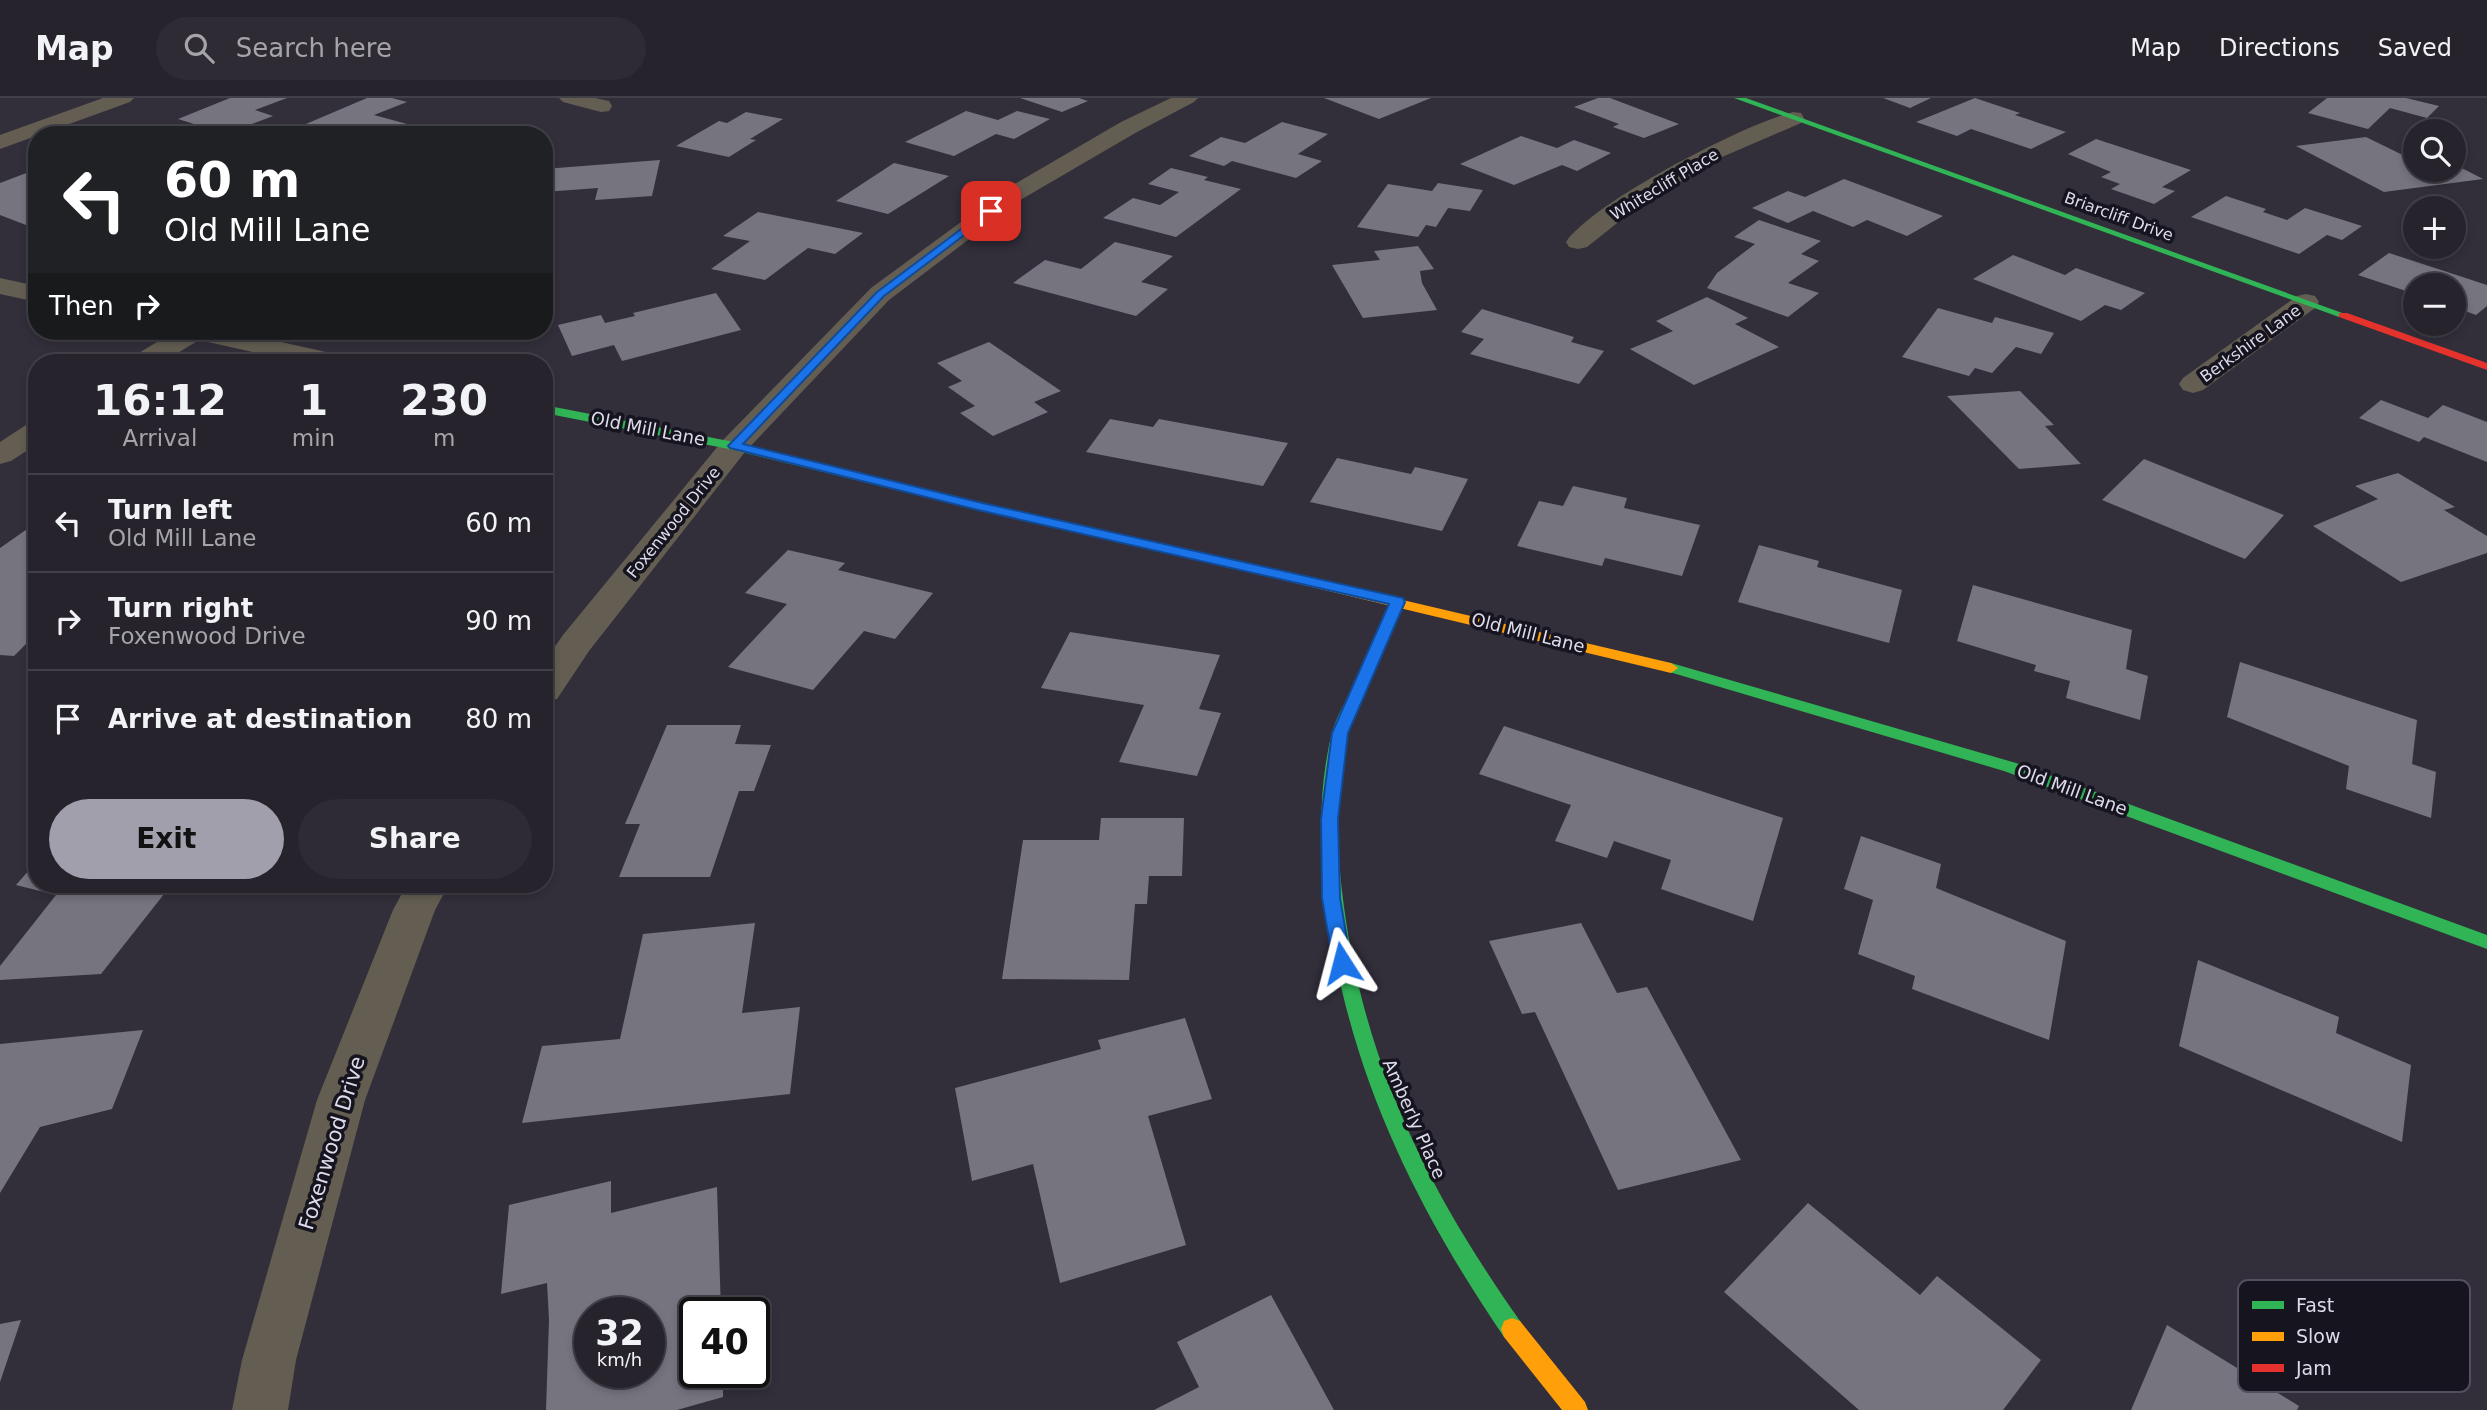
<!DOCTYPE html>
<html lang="en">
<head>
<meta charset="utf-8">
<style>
	:root { --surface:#26232c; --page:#2e2b34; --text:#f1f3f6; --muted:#a4a4a9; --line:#424048; --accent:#a29fad }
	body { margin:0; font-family:"DejaVu Sans",sans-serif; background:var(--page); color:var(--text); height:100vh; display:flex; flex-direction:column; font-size:26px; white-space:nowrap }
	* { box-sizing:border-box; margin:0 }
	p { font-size:23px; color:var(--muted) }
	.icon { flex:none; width:38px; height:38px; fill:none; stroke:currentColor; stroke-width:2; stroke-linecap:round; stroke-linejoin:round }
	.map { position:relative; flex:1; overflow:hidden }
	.details { position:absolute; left:28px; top:256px; width:525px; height:539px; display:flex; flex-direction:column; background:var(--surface); border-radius:28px; box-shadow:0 4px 10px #0003,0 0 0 2px var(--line) }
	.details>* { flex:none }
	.guide { position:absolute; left:28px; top:28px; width:525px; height:214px; border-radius:28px; box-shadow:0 4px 10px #0003,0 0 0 2px var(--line); background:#202124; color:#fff; overflow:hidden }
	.tools { position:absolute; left:2403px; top:21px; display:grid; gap:14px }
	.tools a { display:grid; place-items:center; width:63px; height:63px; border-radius:50%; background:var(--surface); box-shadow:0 4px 10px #0003,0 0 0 2px var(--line); font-size:35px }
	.speed { position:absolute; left:574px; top:1199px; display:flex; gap:14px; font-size:35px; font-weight:700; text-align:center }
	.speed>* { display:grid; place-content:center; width:91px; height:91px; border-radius:50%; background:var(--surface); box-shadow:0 4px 10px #0003,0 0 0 2px var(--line); line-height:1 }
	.speed small { font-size:18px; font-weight:400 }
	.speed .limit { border:4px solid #111; border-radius:10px; background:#fff; color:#111 }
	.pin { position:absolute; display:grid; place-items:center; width:60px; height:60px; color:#fff; margin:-30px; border-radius:14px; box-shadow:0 4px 10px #0006 }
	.me { position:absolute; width:77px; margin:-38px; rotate:351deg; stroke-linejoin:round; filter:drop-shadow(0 0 5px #0008) }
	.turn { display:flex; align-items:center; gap:24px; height:147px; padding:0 21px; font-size:32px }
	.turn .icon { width:91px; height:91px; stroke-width:2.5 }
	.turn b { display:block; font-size:49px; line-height:60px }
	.then { display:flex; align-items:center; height:66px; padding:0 21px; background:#0003; gap:14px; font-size:26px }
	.eta { display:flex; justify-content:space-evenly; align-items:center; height:119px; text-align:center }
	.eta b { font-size:42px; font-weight:600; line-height:49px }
	.action { display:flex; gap:14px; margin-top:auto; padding:14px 21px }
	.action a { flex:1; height:80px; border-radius:42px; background:var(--accent); color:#111; font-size:28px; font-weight:600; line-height:80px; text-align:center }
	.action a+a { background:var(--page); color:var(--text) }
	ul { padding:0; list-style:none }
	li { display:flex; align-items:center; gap:21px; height:98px; padding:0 21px; border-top:2px solid var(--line) }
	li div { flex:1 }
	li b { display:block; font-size:26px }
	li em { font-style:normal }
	header { display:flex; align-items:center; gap:42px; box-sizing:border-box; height:98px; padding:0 35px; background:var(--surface); border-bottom:2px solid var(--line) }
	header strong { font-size:33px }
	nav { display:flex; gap:38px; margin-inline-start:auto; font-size:24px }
	.search { width:490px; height:63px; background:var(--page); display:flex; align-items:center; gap:18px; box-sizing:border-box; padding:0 24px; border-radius:38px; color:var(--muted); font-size:26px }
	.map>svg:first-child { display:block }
	.building { fill:#76747f; fill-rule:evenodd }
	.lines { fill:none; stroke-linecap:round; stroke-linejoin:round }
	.street { fill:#645e52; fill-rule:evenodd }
	.fast { fill:#30b455; fill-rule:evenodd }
	.slow { fill:#ff9f0a; fill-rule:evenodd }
	.jam { fill:#e5322d; fill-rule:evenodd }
	.route { fill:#1a73e8; stroke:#114b97; stroke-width:2 }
	.labels { text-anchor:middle; stroke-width:7; stroke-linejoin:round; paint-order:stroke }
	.far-street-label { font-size:16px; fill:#dedceb; stroke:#16141e }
	.street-label { font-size:18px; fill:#dedceb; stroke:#16141e }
	.near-street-label { font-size:21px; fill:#dedceb; stroke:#16141e }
	.key { fill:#16141e; stroke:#52505c; stroke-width:2 }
	.key-label { font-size:19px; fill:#dedceb }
</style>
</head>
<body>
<header>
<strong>Map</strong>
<div class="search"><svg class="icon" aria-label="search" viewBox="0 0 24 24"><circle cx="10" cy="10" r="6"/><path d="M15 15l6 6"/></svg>Search here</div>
<nav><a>Map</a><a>Directions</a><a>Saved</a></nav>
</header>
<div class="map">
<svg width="2487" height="1312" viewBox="0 0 2487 1312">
	<rect width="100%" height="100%" fill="#322f3b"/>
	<!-- building -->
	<g class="building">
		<polygon points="230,0 287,0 255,12 273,18 226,36 178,21"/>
		<polygon points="367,0 392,0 407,4 374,17 418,29 401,37 280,37"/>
		<polygon points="1020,0 1079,0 1088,3 1062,14"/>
		<polygon points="1324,0 1431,0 1379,21"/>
		<polygon points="1598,0 1610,0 1679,26 1644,40 1613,29 1619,26 1574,9"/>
		<polygon points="1883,0 1931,0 1910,10"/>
		<polygon points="1975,0 2020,15 2015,17 2066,34 2031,51 1971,31 1957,38 1916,24"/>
		<polygon points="2327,0 2406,0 2439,8 2427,20 2390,10 2368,31 2308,15"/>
		<polygon points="966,13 998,22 1017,13 1050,21 1014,41 996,36 954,58 905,44"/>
		<polygon points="746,14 783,21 750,41 756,42 729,59 676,48 719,23 727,25"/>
		<polygon points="1282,24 1328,36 1298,56 1322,63 1296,80 1232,63 1224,68 1189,58 1221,39 1245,45"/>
		<polygon points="467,30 480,37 448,37 447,36"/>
		<polygon points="1521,38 1557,50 1574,42 1611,55 1577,73 1562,67 1514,87 1460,66"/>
		<polygon points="2366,39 2415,63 2415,72 2454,72 2454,66 2483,81 2384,94 2296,48"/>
		<polygon points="2096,41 2191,72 2162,89 2175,93 2154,106 2111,91 2120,86 2101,79 2111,74 2068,56"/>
		<polygon points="660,62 652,98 595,102 598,90 544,94 544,71"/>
		<polygon points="894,65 949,78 888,116 836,103"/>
		<polygon points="1171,70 1208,79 1204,82 1241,91 1176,139 1103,120 1133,100 1160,107 1179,94 1148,86"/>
		<polygon points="37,71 37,123 26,127 0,117 0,85"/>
		<polygon points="1844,81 1943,118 1907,138 1867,122 1853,129 1813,113 1788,125 1752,110 1788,93 1805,99"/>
		<polygon points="1438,85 1483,92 1470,113 1448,110 1436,129 1426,127 1418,139 1357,129 1388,86 1432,93"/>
		<polygon points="2226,98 2266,111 2263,114 2287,122 2305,110 2362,128 2342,142 2327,137 2299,156 2191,119"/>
		<polygon points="758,114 863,135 835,156 808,150 765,182 711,171 750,143 723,138"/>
		<polygon points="1759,122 1821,143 1801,156 1819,163 1788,185 1819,195 1788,219 1707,190 1717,175 1755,146 1734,139"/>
		<polygon points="1115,144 1173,158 1141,184 1168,191 1136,218 1013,185 1045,162 1081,171"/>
		<polygon points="1418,148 1434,171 1420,173 1422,185 1437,212 1363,220 1332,167 1380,162 1374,153"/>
		<polygon points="2389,155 2487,187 2487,208 2476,217 2454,209 2454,187 2415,187 2415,196 2358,177"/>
		<polygon points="2013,157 2065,177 2076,170 2145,195 2121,212 2105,207 2081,223 1973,181"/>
		<polygon points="716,195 741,232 622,263 614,247 572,258 558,227 601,217 605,225 635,218 633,215"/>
		<polygon points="1707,199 1748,220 1735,226 1779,249 1694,287 1630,251 1673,233 1656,223"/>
		<polygon points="1938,210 1992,225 1995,219 2054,235 2041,256 2016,249 1992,275 1975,270 1969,278 1902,259"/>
		<polygon points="1482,211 1574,239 1571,244 1604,253 1579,286 1470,256 1484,241 1461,234"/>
		<polygon points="989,244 1061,293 1034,304 1048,314 993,338 960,315 975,308 948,289 962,283 937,265"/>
		<polygon points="2020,293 2054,327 2045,328 2081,366 2019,371 1947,298"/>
		<polygon points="2381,302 2428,320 2443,307 2487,324 2487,364 2424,339 2419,344 2359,320"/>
		<polygon points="1110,321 1153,329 1159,321 1288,345 1263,388 1086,354"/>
		<polygon points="1337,360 1411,376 1415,369 1468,381 1442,433 1310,404"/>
		<polygon points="2144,361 2284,417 2245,461 2102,402"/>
		<polygon points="2398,375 2455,409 2444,412 2487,438 2487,455 2401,484 2313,428 2378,401 2355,388"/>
		<polygon points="1573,388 1627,400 1624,410 1700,427 1682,478 1605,460 1602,468 1517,448 1539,403 1563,408"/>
		<polygon points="33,427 37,427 37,535 14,558 0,557 0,450"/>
		<polygon points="1759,447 1819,463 1817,469 1902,492 1889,545 1738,504"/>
		<polygon points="788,452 845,465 838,472 933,495 895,541 864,533 813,592 728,569 787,506 745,495"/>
		<polygon points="1973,487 2132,532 2126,571 2148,578 2140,622 2066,600 2070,583 2034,573 2036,567 1957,543"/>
		<polygon points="1070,534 1220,557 1199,611 1221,615 1197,678 1119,664 1144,607 1041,590"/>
		<polygon points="2240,564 2417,622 2412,666 2436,674 2431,720 2346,691 2349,668 2227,619"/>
		<polygon points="667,627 741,627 735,646 771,647 754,693 739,693 710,779 619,779 640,726 625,726"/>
		<polygon points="1504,628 1783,720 1753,823 1661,791 1671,762 1614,743 1607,760 1555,743 1571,707 1479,676"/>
		<polygon points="1101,720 1184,720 1182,778 1149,778 1147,806 1135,806 1129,882 1002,881 1023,742 1099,742"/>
		<polygon points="1861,738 1941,766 1936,790 2066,843 2049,942 1912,891 1915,878 1858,856 1873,802 1844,791"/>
		<polygon points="37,763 37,786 172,786 101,876 0,882 0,868 56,797 16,787"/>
		<polygon points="755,825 742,915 800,909 790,996 522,1025 542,948 620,941 643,836"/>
		<polygon points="1581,825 1617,895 1647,889 1741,1062 1618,1092 1535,914 1522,916 1489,843"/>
		<polygon points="2198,862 2339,919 2336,935 2411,967 2402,1044 2179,948"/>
		<polygon points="1185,920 1212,1001 1148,1018 1186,1147 1060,1185 1033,1066 972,1083 955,990 1101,951 1098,942"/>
		<polygon points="143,932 112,1011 40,1029 0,1095 0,946"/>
		<path d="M611 1083V1115L717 1089 721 1214H695V1274H723V1299L677 1312H546L549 1222 547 1185 501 1196 509 1107ZM590 1214H649V1274H590Z"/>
		<polygon points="1808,1105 1920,1197 1937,1178 2041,1262 2003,1312 1859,1312 1724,1194"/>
		<polygon points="1271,1197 1334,1312 1154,1312 1199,1289 1177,1244"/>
		<polygon points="21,1222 0,1284 0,1226"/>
		<polygon points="2167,1227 2299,1308 2297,1312 2131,1312"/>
	</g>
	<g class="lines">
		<!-- street -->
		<g class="street">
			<polygon points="103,0 134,0 130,4 0,51 0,37"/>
			<polygon points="559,0 595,0 609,3 612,8 609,13 601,14 563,4"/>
			<polygon points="1171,0 1198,0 1194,4 1137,34 1022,101 889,202 745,354 589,553 557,601 544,604 544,564 563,537 723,342 871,190 1006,91 1121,24"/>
			<path d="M1793 14 1801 15 1804 20 1801 25 1715 62 1626 118 1587 149 1578 151 1569 149 1566 144C1593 104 1744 26 1793 14Z"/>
			<polygon points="0,180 37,188 37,204 0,196"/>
			<polygon points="2306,196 2315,198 2319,204 2315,210 2203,292 2193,295 2183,292 2179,286 2183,280 2297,198"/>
			<polygon points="175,233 232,233 344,258 348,264 298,264 199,242 163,264 130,264 134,258"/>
			<polygon points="37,324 37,346 11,363 0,366 0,344 26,327"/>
			<polygon points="407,786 449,786 435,812 365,1002 296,1262 288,1312 232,1312 242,1262 317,1002 393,812"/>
		</g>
		<!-- fast -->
		<g class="fast">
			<polygon points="1734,0 1746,0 2348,217 2339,219"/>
			<polygon points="544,307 734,344 978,404 1254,467 1261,471 1254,475 978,412 734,352 544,315"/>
			<path d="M1398 500 1405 504C1393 531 1381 559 1369 586 1362 602 1352 618 1348 635 1334 692 1336 751 1344 809 1366 969 1428 1092 1520 1223L1523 1231 1520 1239 1512 1242 1504 1239C1413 1105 1347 970 1327 808 1319 750 1318 691 1332 634 1337 617 1347 602 1354 586 1367 559 1379 531 1391 504Z"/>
			<polygon points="1671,565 2016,665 2487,837 2487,851 2004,673 1666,573 1664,570"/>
		</g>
		<!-- slow -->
		<g class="slow">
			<polygon points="1254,467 1671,565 1678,570 1671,575 1249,474 1247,471"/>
			<polygon points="1512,1220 1520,1223 1585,1304 1588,1312 1562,1312 1504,1239 1501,1231 1504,1223"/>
		</g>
		<!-- jam -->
		<polygon class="jam" points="2339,215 2347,215 2487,265 2487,272 2339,219"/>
	</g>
	<!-- route -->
	<polygon class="route" points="988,111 996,113 884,198 743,346 978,404 1403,500 1405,504 1348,635 1338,721 1340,800 1351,865 1348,871 1342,873 1335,871 1333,865 1322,800 1321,721 1332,635 1389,506 978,412 730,350 728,348 877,194"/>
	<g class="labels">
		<!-- far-street labels -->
		<g class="far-street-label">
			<text transform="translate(1664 86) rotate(-31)" y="6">Whitecliff Place</text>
			<text transform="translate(2119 118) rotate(20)" y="6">Briarcliff Drive</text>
			<text transform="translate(2250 245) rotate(-36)" y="6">Berkshire Lane</text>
			<text transform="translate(673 424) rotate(-51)" y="6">Foxenwood Drive</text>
		</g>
		<!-- street labels -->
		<g class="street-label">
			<text transform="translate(648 331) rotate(11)" y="6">Old Mill Lane</text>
			<text transform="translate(1528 535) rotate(14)" y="6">Old Mill Lane</text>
			<text transform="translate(2072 692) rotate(20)" y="6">Old Mill Lane</text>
			<text transform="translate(1414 1021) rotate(66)" y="6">Amberly Place</text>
		</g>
		<!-- near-street labels -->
		<g class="near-street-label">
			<text transform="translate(332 1045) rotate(-73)" y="7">Foxenwood Drive</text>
		</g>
	</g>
	<!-- legend -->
	<rect x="2238" y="1182" width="232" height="112" rx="10" class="key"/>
	<rect x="2252" y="1203" width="32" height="8" fill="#30b455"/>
	<rect x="2252" y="1234" width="32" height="9" fill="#ff9f0a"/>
	<rect x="2252" y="1266" width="32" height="8" fill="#e5322d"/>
	<g class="key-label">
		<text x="2296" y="1214">Fast</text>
		<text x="2296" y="1245">Slow</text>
		<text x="2296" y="1277">Jam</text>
	</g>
</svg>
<div class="tools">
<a><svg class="icon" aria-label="search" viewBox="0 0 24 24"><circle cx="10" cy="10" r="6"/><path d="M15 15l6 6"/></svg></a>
<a>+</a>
<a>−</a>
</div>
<div class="speed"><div>32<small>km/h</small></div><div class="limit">40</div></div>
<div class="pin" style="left:991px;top:113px;background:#d93025"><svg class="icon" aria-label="arrive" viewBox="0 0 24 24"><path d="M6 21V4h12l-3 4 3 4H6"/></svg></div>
<svg class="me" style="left:1342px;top:865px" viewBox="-20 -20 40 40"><path d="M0-17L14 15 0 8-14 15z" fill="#1a73e8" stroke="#fff" stroke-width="4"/></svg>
<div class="guide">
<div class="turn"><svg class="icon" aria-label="left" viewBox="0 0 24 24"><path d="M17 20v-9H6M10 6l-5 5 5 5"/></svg><div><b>60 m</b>Old Mill Lane</div></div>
<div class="then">Then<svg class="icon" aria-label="right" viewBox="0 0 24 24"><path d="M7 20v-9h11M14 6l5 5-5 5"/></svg></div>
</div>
<section class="details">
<div class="eta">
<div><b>16:12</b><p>Arrival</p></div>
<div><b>1</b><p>min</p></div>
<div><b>230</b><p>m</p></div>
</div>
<ul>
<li><svg class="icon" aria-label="left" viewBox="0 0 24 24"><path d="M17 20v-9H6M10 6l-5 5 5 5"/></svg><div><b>Turn left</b><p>Old Mill Lane</p></div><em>60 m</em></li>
<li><svg class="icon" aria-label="right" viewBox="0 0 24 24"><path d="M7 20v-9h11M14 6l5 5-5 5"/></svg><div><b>Turn right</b><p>Foxenwood Drive</p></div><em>90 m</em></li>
<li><svg class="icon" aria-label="arrive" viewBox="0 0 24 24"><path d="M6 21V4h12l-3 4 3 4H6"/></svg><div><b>Arrive at destination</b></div><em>80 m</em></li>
</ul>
<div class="action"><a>Exit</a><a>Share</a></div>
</section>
</div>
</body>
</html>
